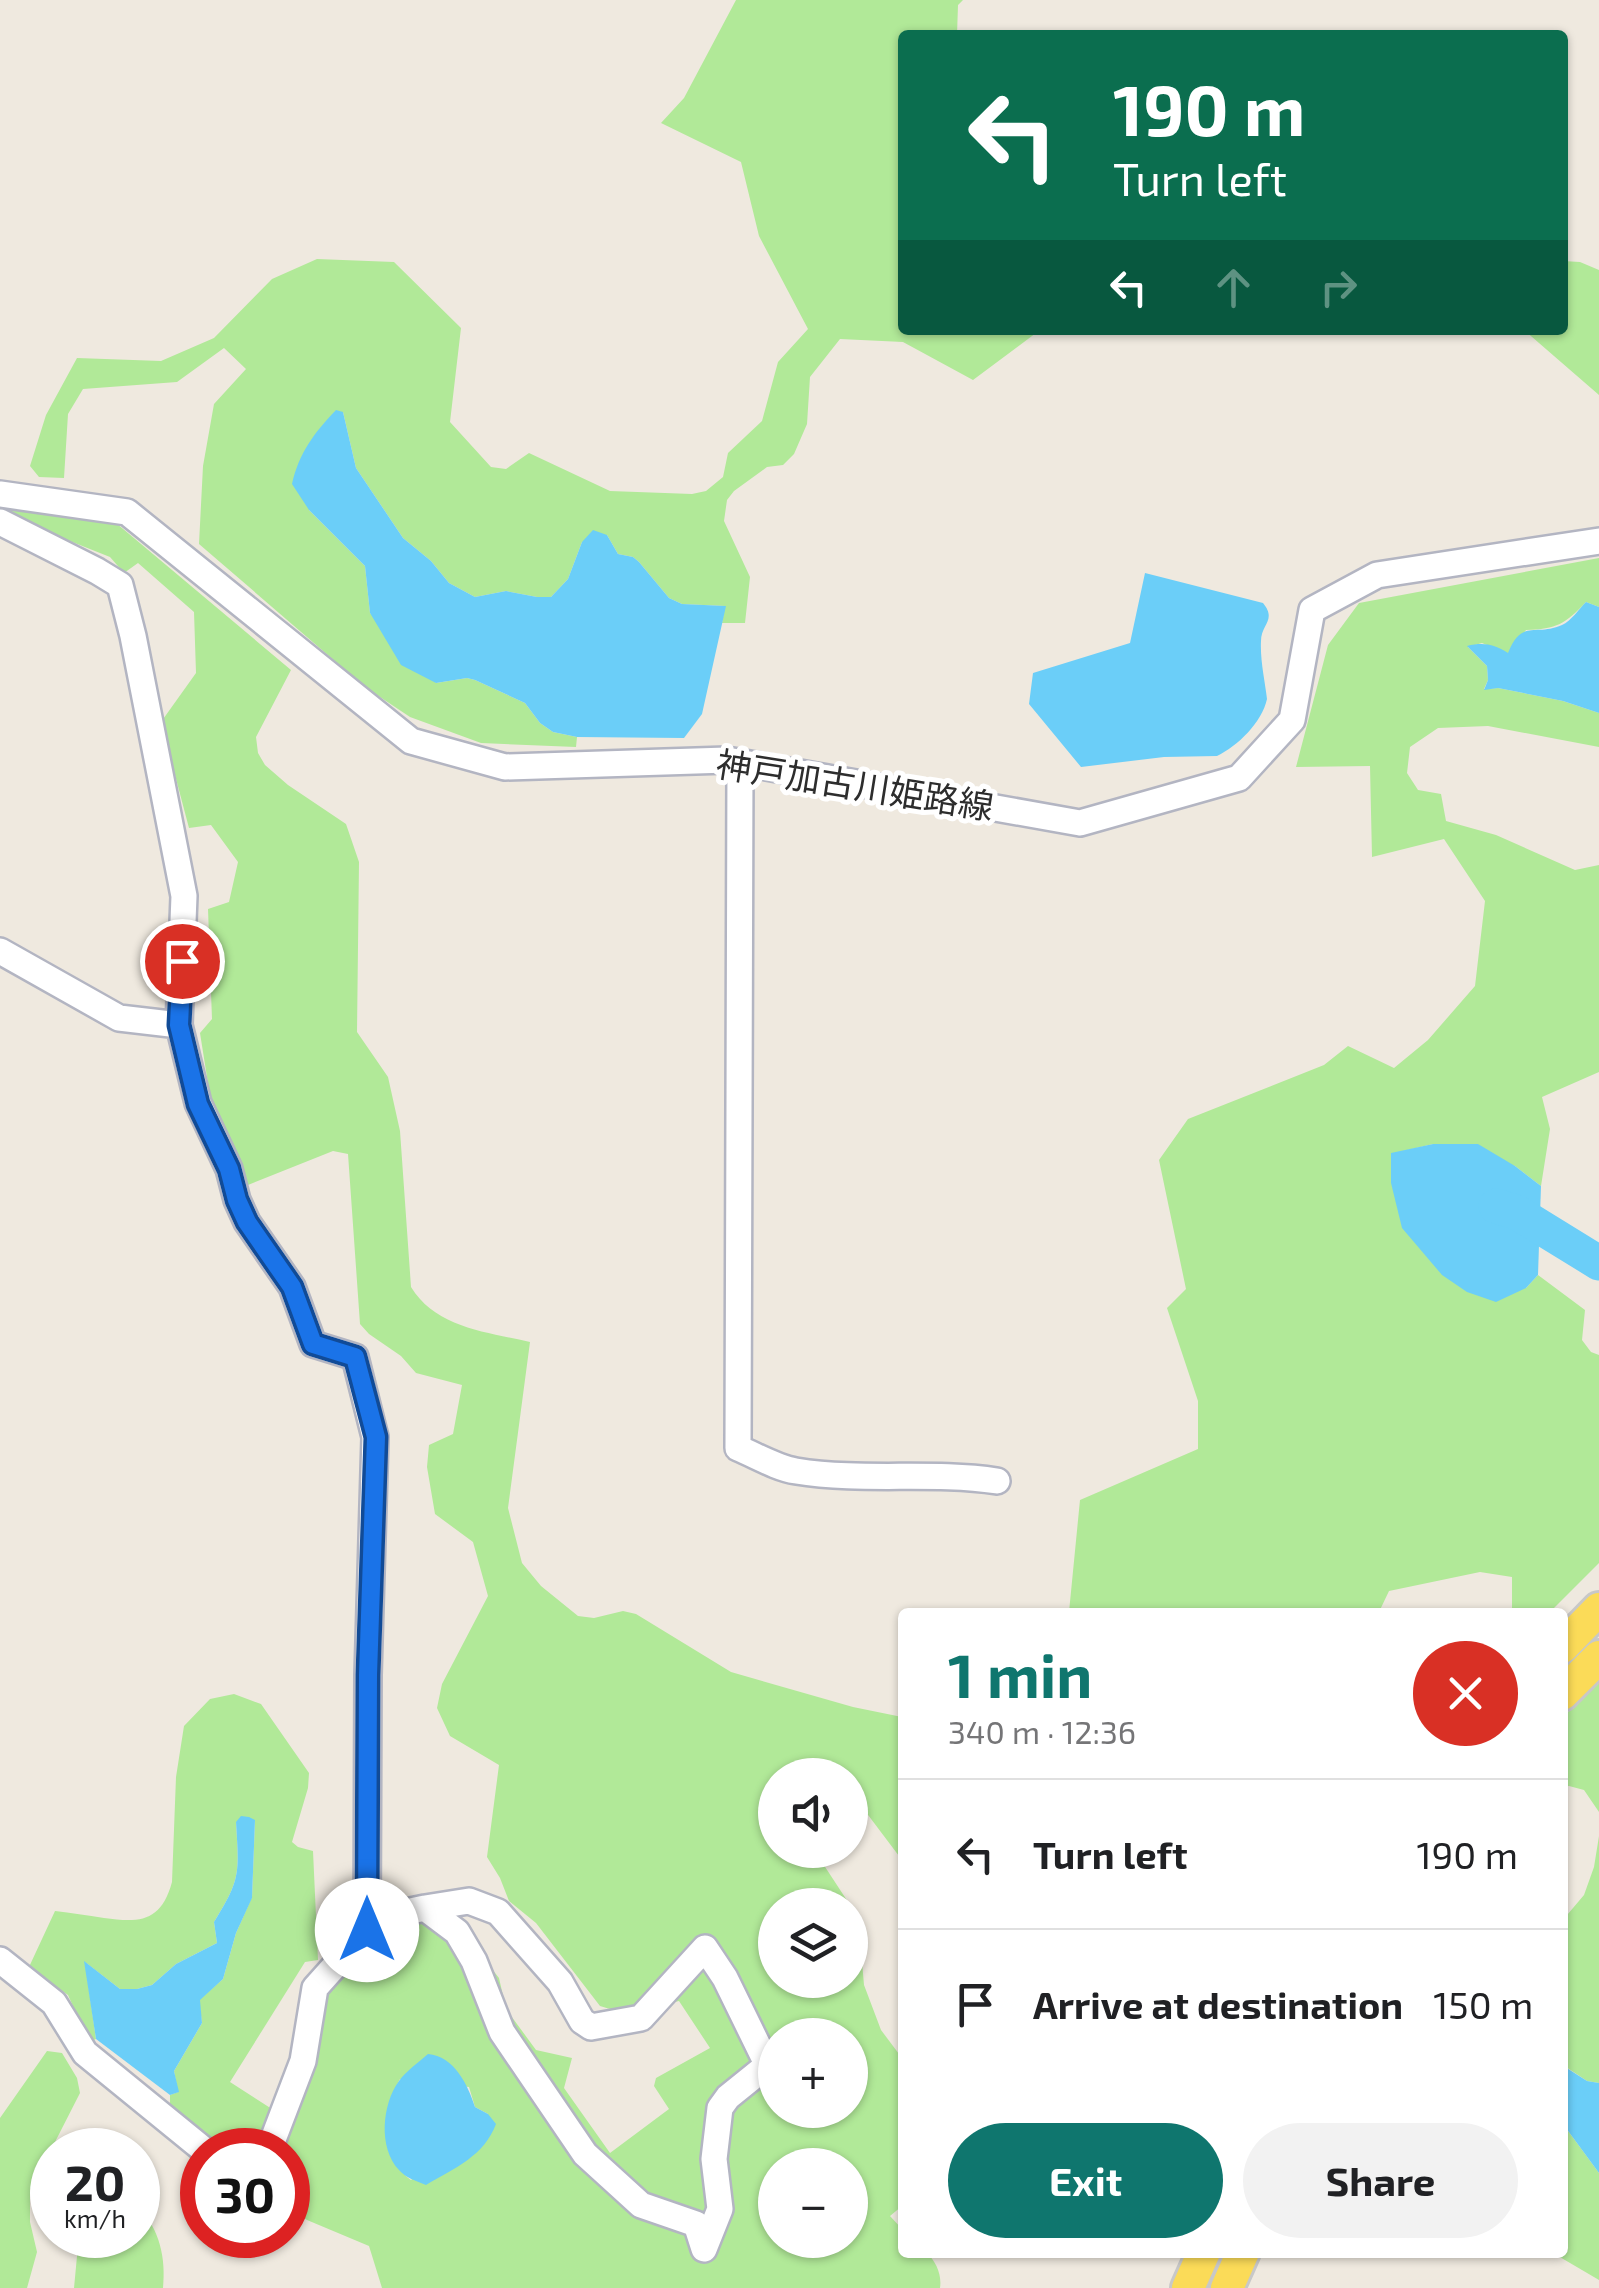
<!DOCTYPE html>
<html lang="en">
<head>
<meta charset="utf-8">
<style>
	:root { --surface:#fff; --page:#f2f2f2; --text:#202124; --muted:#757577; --line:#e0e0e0; --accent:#0f766e }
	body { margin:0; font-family:"Exo 2","Noto Sans JP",sans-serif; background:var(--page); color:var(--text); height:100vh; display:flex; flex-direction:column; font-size:38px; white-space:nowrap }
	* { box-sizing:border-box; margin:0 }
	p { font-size:32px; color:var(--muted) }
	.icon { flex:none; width:55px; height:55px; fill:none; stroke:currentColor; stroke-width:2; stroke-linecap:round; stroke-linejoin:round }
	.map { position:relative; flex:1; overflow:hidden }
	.details { position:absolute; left:898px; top:1608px; width:670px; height:650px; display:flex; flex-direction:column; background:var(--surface); border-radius:10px; box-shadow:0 2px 8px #0004 }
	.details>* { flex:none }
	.banner { position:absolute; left:898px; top:30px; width:670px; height:305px; border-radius:10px; box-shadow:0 2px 8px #0004; background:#0b6e4f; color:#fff; overflow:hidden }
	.tools { position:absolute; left:758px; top:1758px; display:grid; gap:20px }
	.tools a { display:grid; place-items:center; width:110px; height:110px; border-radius:50%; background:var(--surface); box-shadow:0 2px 8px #0004; font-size:50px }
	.speed { position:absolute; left:30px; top:2128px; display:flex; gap:20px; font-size:50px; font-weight:700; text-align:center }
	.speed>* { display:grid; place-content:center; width:130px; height:130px; border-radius:50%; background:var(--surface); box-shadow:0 2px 8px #0004; line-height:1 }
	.speed small { font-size:25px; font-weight:400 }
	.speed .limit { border:15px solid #d22; background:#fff; color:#111 }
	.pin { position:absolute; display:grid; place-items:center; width:85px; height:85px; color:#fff; margin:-42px; border:5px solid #fff; border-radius:50%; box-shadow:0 2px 10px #0007 }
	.me { position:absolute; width:110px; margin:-55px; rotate:0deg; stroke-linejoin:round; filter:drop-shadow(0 0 8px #0008) }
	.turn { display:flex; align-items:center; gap:35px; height:210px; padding:0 50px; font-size:45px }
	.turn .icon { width:130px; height:130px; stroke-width:2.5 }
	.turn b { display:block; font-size:70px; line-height:85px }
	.lanes { display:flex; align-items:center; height:95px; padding:0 50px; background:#0003; justify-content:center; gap:50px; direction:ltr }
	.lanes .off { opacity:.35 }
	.round { display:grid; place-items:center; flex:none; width:105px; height:105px; border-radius:52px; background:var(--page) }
	.summary { display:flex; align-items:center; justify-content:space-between; height:170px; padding:0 50px }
	h1 { font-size:60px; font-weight:700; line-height:75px; color:var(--accent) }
	.cta { display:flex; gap:20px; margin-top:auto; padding:20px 50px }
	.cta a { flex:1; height:115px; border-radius:60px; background:var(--accent); color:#fff; font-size:40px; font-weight:700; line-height:115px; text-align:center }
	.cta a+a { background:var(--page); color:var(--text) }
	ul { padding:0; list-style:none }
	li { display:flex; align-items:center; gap:30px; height:150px; padding:0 50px; border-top:2px solid var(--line) }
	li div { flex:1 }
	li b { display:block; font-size:38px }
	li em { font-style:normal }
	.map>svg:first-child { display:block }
	.green { fill:#b1e998; fill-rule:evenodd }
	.water { fill:#6bcef8 }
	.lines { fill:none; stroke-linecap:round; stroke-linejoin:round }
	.river { stroke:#6bcef8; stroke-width:35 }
	.minor-casing { stroke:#b3b5c2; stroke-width:30 }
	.major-casing { stroke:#c8c8c8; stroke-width:38 }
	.minor { stroke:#fff; stroke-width:25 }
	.major { stroke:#fbdb58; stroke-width:32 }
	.route-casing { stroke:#114b97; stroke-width:25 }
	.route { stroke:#1a73e8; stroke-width:18 }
	.labels { text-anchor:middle; stroke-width:10; stroke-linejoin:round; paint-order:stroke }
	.street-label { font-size:35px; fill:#2d2d2d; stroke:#fff }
</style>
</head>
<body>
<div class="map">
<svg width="1599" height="2288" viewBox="0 0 1599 2288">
	<rect width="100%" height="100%" fill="#efe9df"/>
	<!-- green -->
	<g class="green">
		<polygon points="736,0 963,0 958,5 957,35 902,35 902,330 1040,330 973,380 903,342 840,339 810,377 807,424 794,454 783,465 767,467 734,491 727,500 724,521 750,577 745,623 722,623 725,606 682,604 669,598 639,562 633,557 618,554 607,535 582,542 568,579 551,597 537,597 506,591 475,597 449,583 431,561 403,538 356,468 343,412 309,510 365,566 370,613 436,683 467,678 475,680 525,703 540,723 553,732 577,737 576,747 481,743 410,717 365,687 199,544 203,466 214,404 246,369 224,348 177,382 83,389 68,414 64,478 39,477 30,466 46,415 77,358 161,361 214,338 272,279 317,259 394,262 461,328 450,422 491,467 506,469 529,453 610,491 692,494 706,491 723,477 728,453 762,421 778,362 808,329 759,236 741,162 661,123 684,98"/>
		<polygon points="1563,261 1580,262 1599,270 1599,395 1524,330 1562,330"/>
		<path d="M5 506 116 523 291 670 256 737 258 753 265 765 288 785 346 824 359 862 357 1032 388 1077 400 1131 411 1287C436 1328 487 1332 530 1342L508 1508 522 1563 541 1586 578 1616 594 1618 623 1611 636 1614 731 1672 853 1707 902 1717V1860L850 1791V1775H838L820 1762 812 1775H775V1850H814L850 1905H775V1980H850V1906L860 1938 864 1985 881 2030 902 2058V2206L890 2216 902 2229V2252L927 2253C936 2262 942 2274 940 2288H382L369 2246 307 2220 288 2207V2150H281L323 1995 378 1934 445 1909 499 1978 506 2009 536 2050 572 2058 564 2088 610 2153 669 2109 654 2086 656 2078 710 2048 679 2001C649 2008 630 2017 600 2006L536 1923 509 1901 500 1878 487 1857 499 1765 450 1736 437 1708 442 1684 488 1596 473 1542 435 1514 427 1467 429 1445 453 1434 462 1385 416 1373 401 1356 369 1334 360 1324 348 1154 333 1151 248 1185 213 1115 200 1033 212 1019 208 909 229 902 238 862 211 825 189 828 161 722 196 673 194 612 138 563 124 573 110 557 7 516ZM775 2035H850V2110H775ZM400 2079 469 2087 475 2107 488 2114 411 2180C377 2155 382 2112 400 2079ZM775 2165H850V2240H775Z"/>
		<path d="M1599 558V607L1586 602C1565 624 1557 629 1526 630L1508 654 1482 643 1468 647 1487 666 1488 680 1484 689 1498 688 1563 701 1599 713V747L1488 726 1438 728 1410 747 1407 773 1418 790 1441 794 1446 821 1496 835 1575 870 1599 865V1072L1542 1097 1550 1129 1541 1186 1515 1166 1433 1144 1391 1154 1526 1288 1538 1275 1585 1310 1582 1340 1591 1352 1599 1355V1563L1550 1612H1512V1577L1480 1572 1389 1591 1379 1612H1069L1080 1500 1198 1449V1401L1167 1308 1186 1289 1159 1160 1188 1119 1324 1065 1348 1046 1394 1068 1428 1040 1475 986 1485 901 1444 839 1372 857 1370 766 1296 767 1328 645 1359 603Z"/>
		<polygon points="1599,1681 1599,1812 1584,1790 1569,1786 1562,1787 1563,1717"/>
		<path d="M234 1694 261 1704 309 1773 308 1788 292 1842 298 1847 313 1851 318 1960 305 1962 230 2082 275 2111 263 2150H214L202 2139 197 2127 170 2111V2095L178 2092 174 2071 202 2023 199 2000 223 1979 236 1933 252 1897 255 1820 236 1822C239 1873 241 1879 214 1922L217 1943 176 1964 152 1985 137 1989H120L85 1962 96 2039 89 2042 68 1995 29 1967 55 1911C71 1913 87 1915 104 1918 140 1923 161 1922 172 1882L176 1777 184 1726 210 1699Z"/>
		<polygon points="1599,1836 1599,2083 1587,2081 1563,2065 1562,1921 1584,1895 1594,1867"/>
		<polygon points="47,2051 62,2053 77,2078 80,2093 30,2191 30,2222 37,2252 27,2288 0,2288 0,2118"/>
		<polygon points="1563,2124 1599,2173 1599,2280 1553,2253 1562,2252"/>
		<path d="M138 2208C160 2228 166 2259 163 2288H74L79 2235H138Z"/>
	</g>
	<!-- water -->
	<g class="water">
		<path d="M336 410 343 412 356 468 403 538 431 561 449 583 475 597 506 591 537 597H551L568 579 582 542 593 530 607 535 618 554 633 557 639 562 669 598 682 604 726 606 702 714 684 738 577 737 553 732 540 723 525 703 475 680 467 678 436 683 401 665 370 613 365 566 309 510 292 484C299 453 314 433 336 410Z"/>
		<path d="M1145 573 1263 603C1277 620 1261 624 1261 641 1260 660 1265 681 1267 699 1262 722 1238 746 1217 756L1164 757 1081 767 1029 704 1033 673 1130 643Z"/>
		<path d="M1586 602 1599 607V713L1563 701 1498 688 1484 690 1488 680 1487 666 1467 646C1483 642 1494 644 1508 653 1522 618 1535 637 1562 625 1571 621 1579 609 1586 602Z"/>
		<polygon points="1433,1144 1478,1144 1515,1166 1541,1186 1538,1275 1526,1288 1496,1302 1467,1292 1442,1275 1402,1228 1391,1183 1391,1153"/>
		<path d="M241 1816 249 1817 255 1820 252 1898 236 1933 223 1979 200 2000 202 2023 174 2071 179 2092 170 2095 96 2039 84 1961 120 1989H137L152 1985 176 1964 217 1943 214 1922C241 1879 239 1873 236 1822Z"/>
		<path d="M428 2054C454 2056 468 2085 475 2107L488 2114 496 2124C484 2156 455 2168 426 2185 416 2181 406 2178 399 2170 378 2148 382 2104 399 2081 406 2071 419 2062 428 2054Z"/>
		<polygon points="1562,2065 1587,2081 1599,2083 1599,2173 1563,2124"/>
	</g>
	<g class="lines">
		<!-- river -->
		<polyline class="river" points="1496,1206 1516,1212 1599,1263"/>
		<!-- minor casing -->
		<g class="minor-casing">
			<g id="minor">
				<polyline points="0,494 127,512 411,741 505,767 727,760 1080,823 1239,778 1292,720 1312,610 1377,575 1599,541"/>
				<polyline points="0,522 97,571 120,585 133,636 184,896 179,1025"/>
				<path d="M740 763 738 1448C757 1456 777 1468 796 1471 863 1482 931 1471 997 1481"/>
				<polyline points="0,951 119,1018 179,1025 198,1103 229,1169 237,1200 247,1222 292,1287 313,1344 355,1357 375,1437 368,1675 367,1930"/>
				<polyline points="0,1960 54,2003 85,2053 204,2150"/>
				<polyline points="269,2150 303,2061 315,1988 367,1930 406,1912 425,1908 457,1932 474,1961 502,2032 585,2154 641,2205 696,2224 704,2249 720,2209 714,2159 720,2108 728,2097 759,2072 769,2068 725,1978 705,1948 641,2018 591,2027 582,2021 560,1982 498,1912 469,1901 425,1908"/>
			</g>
		</g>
		<!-- major casing -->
		<g class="major-casing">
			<g id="major">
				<polyline points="1562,1647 1599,1609"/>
				<polyline points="1562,1694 1599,1657"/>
				<polyline points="1188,2288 1204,2252"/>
				<polyline points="1227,2288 1243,2252"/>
			</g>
		</g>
		<!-- minor -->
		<use href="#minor" class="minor"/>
		<!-- major -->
		<use href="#major" class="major"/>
	</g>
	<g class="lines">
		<!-- route casing -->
		<g class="route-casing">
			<polyline id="route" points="182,961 179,1025 198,1104 229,1169 237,1200 247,1222 292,1287 313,1344 355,1357 376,1437 368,1675 367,1930"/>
		</g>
		<!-- route -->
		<use href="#route" class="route"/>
	</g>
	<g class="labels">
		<!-- street labels -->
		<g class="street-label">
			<text transform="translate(855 786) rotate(9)" y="12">神戸加古川姫路線</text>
		</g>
	</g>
</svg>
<div class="tools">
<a><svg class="icon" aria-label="sound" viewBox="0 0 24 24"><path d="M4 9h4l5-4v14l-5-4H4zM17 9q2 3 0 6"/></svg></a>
<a><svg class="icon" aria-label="layers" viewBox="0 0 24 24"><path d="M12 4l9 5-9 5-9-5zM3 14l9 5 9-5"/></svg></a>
<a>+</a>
<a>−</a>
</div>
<div class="speed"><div>20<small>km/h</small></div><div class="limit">30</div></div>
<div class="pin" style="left:182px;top:961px;background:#d93025"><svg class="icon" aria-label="arrive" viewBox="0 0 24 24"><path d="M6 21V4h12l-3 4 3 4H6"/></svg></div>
<svg class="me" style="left:367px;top:1930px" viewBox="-20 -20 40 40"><circle r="19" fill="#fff"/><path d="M0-13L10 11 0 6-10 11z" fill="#1a73e8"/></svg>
<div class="banner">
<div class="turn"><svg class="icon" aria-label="left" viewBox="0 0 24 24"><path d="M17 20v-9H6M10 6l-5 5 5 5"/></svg><div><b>190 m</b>Turn left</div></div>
<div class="lanes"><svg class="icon" aria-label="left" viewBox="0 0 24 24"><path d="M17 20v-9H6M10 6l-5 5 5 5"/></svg><svg class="icon off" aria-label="ahead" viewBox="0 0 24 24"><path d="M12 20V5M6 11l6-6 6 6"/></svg><svg class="icon off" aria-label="right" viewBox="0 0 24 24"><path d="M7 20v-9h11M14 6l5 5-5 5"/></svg></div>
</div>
<section class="details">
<div class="summary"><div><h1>1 min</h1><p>340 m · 12:36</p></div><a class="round" style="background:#d93025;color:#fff"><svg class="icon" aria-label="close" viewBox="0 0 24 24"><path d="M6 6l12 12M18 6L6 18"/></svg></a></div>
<ul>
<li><svg class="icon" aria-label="left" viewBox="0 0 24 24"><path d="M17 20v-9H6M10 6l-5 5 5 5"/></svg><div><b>Turn left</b></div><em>190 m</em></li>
<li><svg class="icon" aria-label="arrive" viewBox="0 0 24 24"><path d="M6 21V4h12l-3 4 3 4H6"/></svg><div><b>Arrive at destination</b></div><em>150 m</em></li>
</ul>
<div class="cta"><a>Exit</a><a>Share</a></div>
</section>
</div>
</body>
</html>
